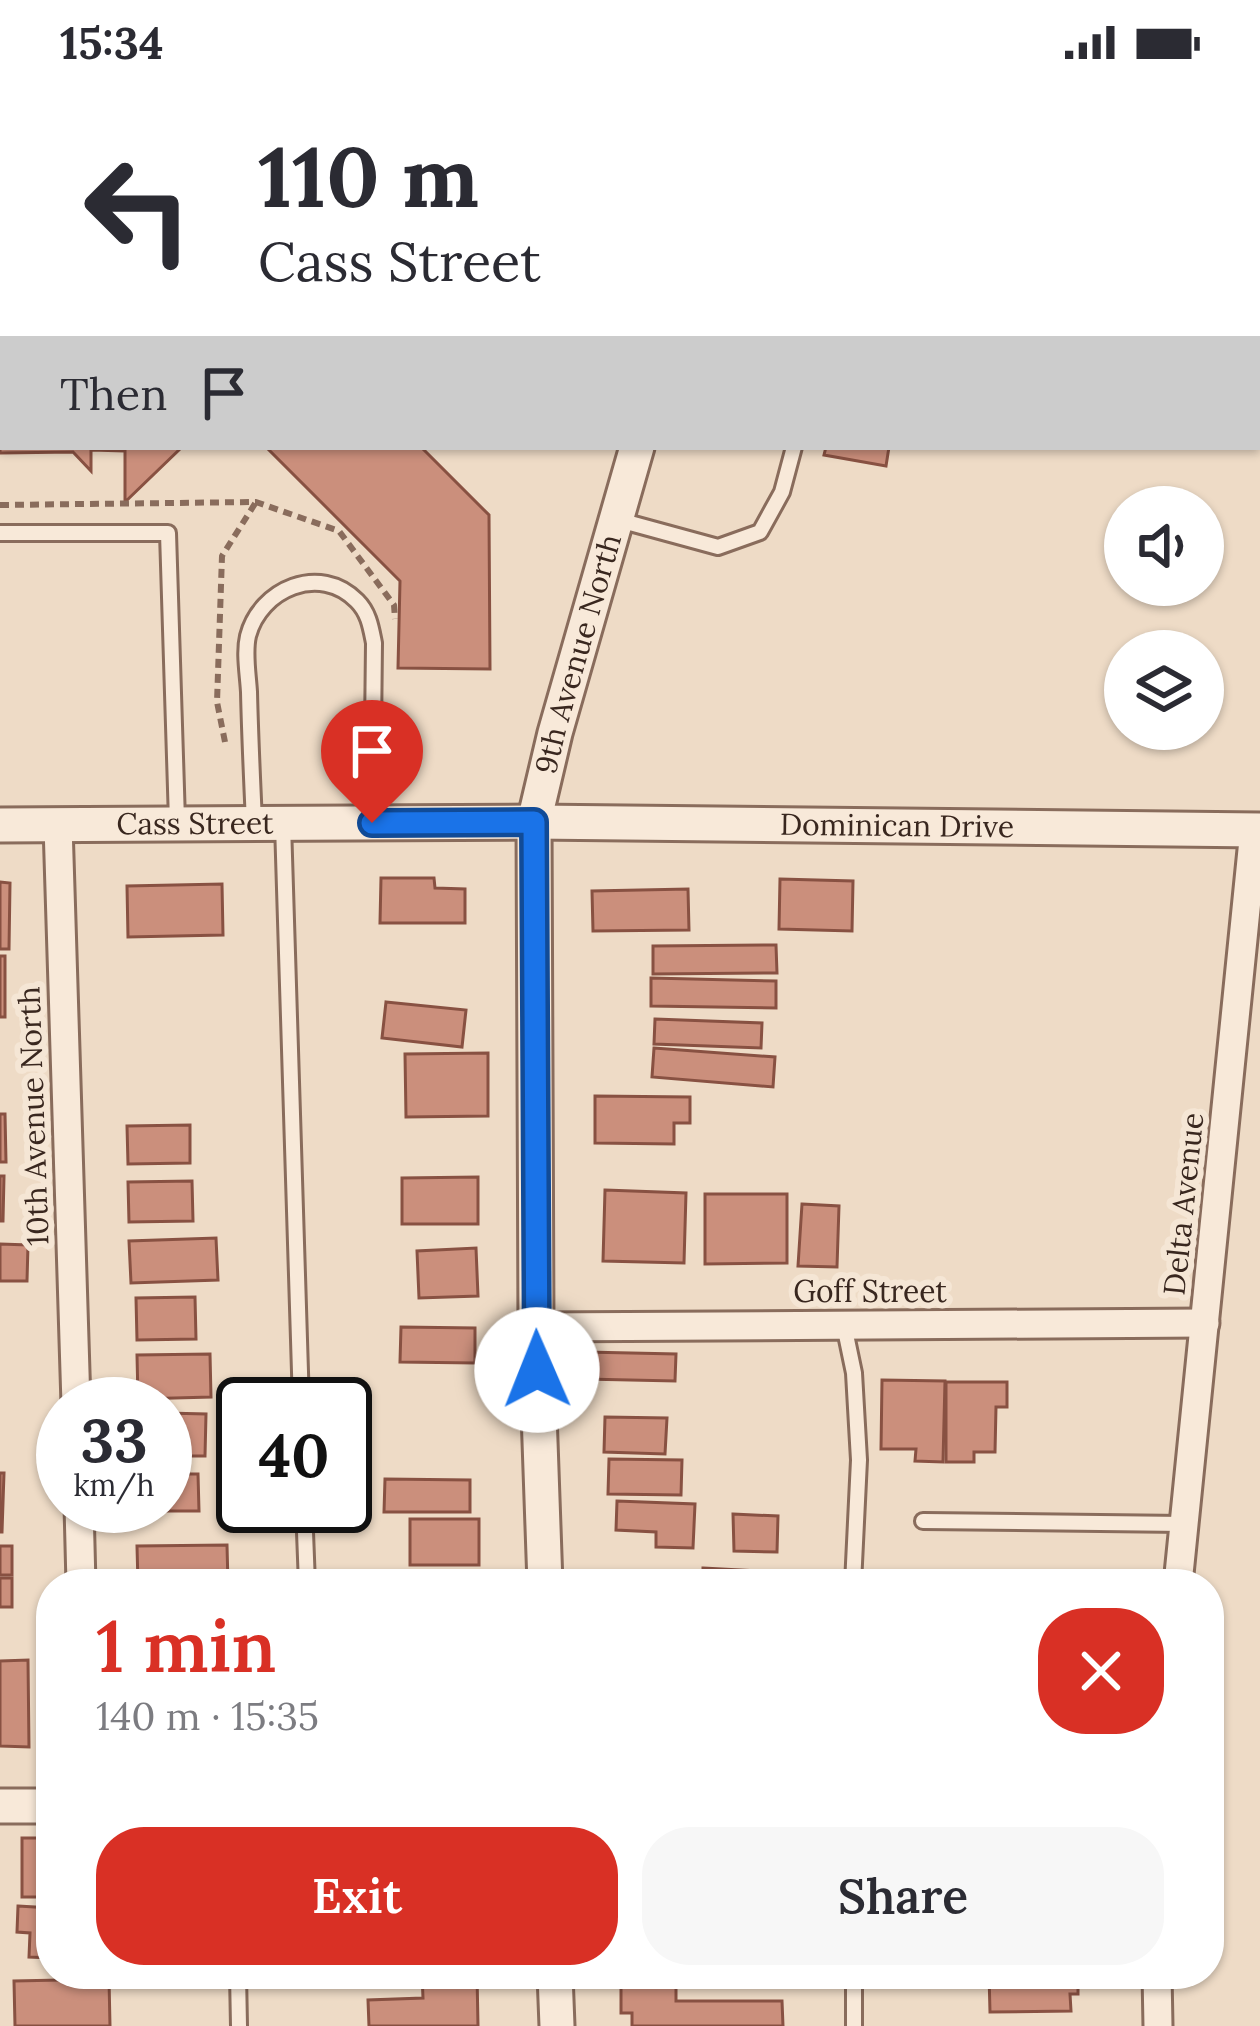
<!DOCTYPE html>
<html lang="en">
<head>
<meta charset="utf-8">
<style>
	:root { --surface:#fff; --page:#f7f7f7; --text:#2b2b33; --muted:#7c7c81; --accent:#d93025 }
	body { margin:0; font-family:Lora,serif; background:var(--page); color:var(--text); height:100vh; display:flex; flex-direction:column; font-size:45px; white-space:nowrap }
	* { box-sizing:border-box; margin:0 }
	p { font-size:39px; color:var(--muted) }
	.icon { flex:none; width:66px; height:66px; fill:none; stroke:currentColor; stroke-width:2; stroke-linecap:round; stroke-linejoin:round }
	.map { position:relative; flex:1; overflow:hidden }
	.drawer { position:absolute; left:36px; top:1485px; width:1188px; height:420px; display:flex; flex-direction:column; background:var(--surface); border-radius:48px; box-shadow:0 3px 9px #0004 }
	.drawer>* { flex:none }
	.hud { position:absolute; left:0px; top:0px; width:1260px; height:366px; box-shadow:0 3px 9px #0004; background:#fff; color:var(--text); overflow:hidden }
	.fabs { position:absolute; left:1104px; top:402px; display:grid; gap:24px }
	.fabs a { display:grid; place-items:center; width:120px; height:120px; border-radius:50%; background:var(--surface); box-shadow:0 3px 9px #0004; font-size:60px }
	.speed { position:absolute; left:36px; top:1293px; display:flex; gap:24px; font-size:60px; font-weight:700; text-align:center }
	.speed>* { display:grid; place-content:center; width:156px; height:156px; border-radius:50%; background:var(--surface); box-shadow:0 3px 9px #0004; line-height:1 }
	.speed small { font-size:30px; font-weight:400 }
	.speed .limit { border:6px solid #111; border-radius:18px; background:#fff; color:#111 }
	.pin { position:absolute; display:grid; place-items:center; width:102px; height:102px; color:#fff; margin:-123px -51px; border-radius:50% 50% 50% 0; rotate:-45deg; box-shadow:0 0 12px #0007 }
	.pin .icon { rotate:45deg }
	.me { position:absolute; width:132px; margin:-66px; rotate:359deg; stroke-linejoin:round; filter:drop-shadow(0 0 9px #0008) }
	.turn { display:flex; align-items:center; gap:42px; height:252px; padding:0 60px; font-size:54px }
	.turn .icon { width:156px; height:156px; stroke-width:2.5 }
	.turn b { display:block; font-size:84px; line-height:102px }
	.then { display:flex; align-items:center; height:114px; padding:0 60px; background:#0003; gap:24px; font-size:45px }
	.round { display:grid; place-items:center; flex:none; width:126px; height:126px; border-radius:48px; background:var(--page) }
	.summary { display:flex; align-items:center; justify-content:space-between; height:204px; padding:0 60px }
	h1 { font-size:72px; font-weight:600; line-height:90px; color:var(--accent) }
	.button { display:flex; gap:24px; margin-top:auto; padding:24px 60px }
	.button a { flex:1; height:138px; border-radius:48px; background:var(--accent); color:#fff; font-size:48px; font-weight:600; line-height:138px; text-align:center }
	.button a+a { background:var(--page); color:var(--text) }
	.status { display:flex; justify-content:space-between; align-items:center; height:84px; padding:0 60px; background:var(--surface); direction:ltr }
	.status svg { height:33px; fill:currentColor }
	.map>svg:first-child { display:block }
	.building { fill:#cb8f7c; stroke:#885142; stroke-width:3 }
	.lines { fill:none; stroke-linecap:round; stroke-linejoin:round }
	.service-casing { stroke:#896c5c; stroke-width:20 }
	.minor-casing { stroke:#896c5c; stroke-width:33 }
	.tertiary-casing { stroke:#896c5c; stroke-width:39 }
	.path { stroke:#896c5c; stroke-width:6; stroke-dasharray:9 6; stroke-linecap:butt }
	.service { stroke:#f8e9d9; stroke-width:14 }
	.minor { stroke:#f8e9d9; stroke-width:27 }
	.tertiary { stroke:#f8e9d9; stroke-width:33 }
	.route-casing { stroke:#114b97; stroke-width:30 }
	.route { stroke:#1a73e8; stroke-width:21 }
	.labels { text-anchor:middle; stroke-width:12; stroke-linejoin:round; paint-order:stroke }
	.street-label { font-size:30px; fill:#39271f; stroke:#f5e6d5 }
</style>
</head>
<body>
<div class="status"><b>15:34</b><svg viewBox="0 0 49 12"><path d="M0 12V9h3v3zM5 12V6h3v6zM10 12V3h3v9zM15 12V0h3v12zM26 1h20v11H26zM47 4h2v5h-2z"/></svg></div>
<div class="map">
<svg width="1260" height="1942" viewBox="0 0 1260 1942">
	<rect width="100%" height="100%" fill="#eedbc6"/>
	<!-- building -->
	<g class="building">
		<polygon points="3,16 3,363 182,363 125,418 125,367 91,366 91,387 73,368 0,369"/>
		<polygon points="266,363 421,363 489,431 490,585 398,584 400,497"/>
		<polygon points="826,363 889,363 886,382 824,371"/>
		<polygon points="381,794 434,794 435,804 465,805 465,839 380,839"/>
		<polygon points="780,795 853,797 852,847 779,845"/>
		<polygon points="0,798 10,799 9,865 0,865"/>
		<polygon points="222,800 223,851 128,853 127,802"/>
		<polygon points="688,805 689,846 593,847 592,807"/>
		<polygon points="776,861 777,889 653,890 653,862"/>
		<rect x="0" y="872" width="5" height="61"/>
		<polygon points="651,894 776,897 776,924 651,922"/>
		<polygon points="386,918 466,926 462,963 382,954"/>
		<polygon points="655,935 762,939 761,964 654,960"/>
		<polygon points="654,964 775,973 773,1003 652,993"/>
		<polygon points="488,969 488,1032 406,1033 405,970"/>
		<polygon points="595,1012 690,1013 690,1039 674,1039 674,1060 595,1059"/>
		<polygon points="0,1030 5,1030 6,1078 0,1078"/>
		<polygon points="190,1041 190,1079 128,1080 127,1042"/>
		<polygon points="0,1092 4,1092 3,1137 0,1137"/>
		<polygon points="478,1093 478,1140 402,1140 402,1094"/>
		<polygon points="192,1097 193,1137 129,1138 128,1098"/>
		<polygon points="605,1106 686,1109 684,1179 603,1177"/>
		<polygon points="705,1110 787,1110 787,1179 705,1180"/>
		<polygon points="802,1120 839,1122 837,1183 798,1182"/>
		<polygon points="216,1154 218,1196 131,1199 129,1157"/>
		<polygon points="0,1160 28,1161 27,1197 0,1197"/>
		<polygon points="476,1164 478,1212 419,1214 417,1167"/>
		<polygon points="195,1213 196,1255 137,1256 136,1214"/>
		<polygon points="401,1243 475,1244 475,1279 400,1278"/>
		<polygon points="585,1268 676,1270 675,1297 585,1295"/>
		<polygon points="210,1270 211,1313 138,1315 137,1271"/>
		<polygon points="882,1296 945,1297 943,1378 915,1377 916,1365 881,1365"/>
		<polygon points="946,1298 1007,1298 1007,1323 996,1323 995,1368 974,1368 974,1378 946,1378"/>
		<polygon points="165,1329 206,1330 205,1372 165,1372"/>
		<polygon points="605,1333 667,1334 665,1370 604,1368"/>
		<polygon points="609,1375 682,1376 681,1411 608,1410"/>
		<polygon points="0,1389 4,1389 2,1448 0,1448"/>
		<polygon points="165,1390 198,1390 199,1427 135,1427 135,1422 165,1422"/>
		<polygon points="385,1395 470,1396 470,1428 384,1428"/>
		<polygon points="617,1417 695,1420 693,1464 656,1463 656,1448 616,1446"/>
		<polygon points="733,1430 778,1432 777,1468 734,1467"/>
		<rect x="410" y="1435" width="69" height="46"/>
		<polygon points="227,1461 228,1500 138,1500 137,1462"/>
		<rect x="0" y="1462" width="12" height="29"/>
		<polygon points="703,1484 777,1488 776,1500 703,1500"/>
		<polygon points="612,1493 674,1500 612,1500"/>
		<rect x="0" y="1494" width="12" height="29"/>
		<polygon points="28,1576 29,1663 0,1662 0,1577"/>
		<rect x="22" y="1754" width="29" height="59"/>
		<polygon points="18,1822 51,1824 51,1874 29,1873 30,1849 17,1848"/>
		<polygon points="422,1890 477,1890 478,1942 369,1942 368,1916 423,1914"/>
		<polygon points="621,1890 676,1890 676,1917 782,1917 783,1942 632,1942 632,1929 621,1929"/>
		<polygon points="989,1890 1078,1890 1078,1910 1070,1910 1071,1927 990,1928"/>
		<polygon points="109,1895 110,1942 15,1942 14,1897"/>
	</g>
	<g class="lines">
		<!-- service casing -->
		<g class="service-casing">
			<g id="service">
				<polyline points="899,3 900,0"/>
				<polyline points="619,436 718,463 760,448 782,408 794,363"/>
				<polyline points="0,449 168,449 177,737"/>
				<path d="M254 738C252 695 250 651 249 608 248 590 244 569 248 552 260 505 320 479 357 517 369 529 371 544 374 559L372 739"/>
				<polyline points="283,740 301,1320"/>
				<polyline points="844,1241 854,1289 859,1376 853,1500"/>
				<polyline points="304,1422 307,1500"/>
				<polyline points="923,1437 1184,1440"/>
				<polyline points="238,1890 239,1942"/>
				<polyline points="854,1890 854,1942"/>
			</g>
		</g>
		<!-- minor casing -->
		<g class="minor-casing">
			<g id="minor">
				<polyline points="58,741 76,1320"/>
				<polyline points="536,1243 1205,1239"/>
				<polyline points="79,1422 81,1500"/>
				<polyline points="1178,1500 1254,746"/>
				<polyline points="1157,1890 1158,1942"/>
			</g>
		</g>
		<!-- tertiary casing -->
		<g class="tertiary-casing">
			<g id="tertiary">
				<polyline points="753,3 754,0"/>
				<path id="s1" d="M0 741 534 738 1260 746"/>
				<path id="s2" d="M545 1500 536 1243 534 738 555 649 637 363"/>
				<polyline points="0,1722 51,1722"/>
				<polyline points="555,1890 557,1942"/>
			</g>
		</g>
		<!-- path -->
		<g class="path">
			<polyline points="0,421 256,418 339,447 394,521 395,535"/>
			<polyline points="225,658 217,618 222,472 256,418"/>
		</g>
		<!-- service -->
		<use href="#service" class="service"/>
		<!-- minor -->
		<use href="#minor" class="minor"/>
		<!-- tertiary -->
		<use href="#tertiary" class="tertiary"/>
	</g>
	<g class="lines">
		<!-- route casing -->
		<g class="route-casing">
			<polyline id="route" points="372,739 534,738 537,1286"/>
		</g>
		<!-- route -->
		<use href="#route" class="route"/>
	</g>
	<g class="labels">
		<!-- street labels -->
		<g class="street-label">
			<text dy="10" stroke="none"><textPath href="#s2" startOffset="936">9th Avenue North</textPath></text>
			<text dy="10" stroke="none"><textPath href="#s1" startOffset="195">Cass Street</textPath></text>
			<text dy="10" stroke="none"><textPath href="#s1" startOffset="897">Dominican Drive</textPath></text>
			<text transform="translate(34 1032) rotate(-92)" y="10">10th Avenue North</text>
			<text transform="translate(1184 1120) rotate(-84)" y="10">Delta Avenue</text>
			<text x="870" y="1218">Goff Street</text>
		</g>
	</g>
</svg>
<div class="fabs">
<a><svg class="icon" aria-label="sound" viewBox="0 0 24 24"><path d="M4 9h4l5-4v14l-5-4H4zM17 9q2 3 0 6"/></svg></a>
<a><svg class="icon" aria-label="layers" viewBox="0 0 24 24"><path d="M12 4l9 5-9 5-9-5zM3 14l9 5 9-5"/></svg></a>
</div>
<div class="speed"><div>33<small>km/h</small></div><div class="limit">40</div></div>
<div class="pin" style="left:372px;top:739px;background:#d93025"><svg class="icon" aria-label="arrive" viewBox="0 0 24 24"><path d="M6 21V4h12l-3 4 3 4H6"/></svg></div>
<svg class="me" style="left:537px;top:1286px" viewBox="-20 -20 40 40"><circle r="19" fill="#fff"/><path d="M0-13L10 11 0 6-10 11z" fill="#1a73e8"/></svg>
<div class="hud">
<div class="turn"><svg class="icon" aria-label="left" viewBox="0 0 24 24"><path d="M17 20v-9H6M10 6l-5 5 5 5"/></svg><div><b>110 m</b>Cass Street</div></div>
<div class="then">Then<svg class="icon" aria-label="arrive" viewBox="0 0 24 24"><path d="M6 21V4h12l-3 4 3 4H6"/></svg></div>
</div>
<section class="drawer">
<div class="summary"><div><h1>1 min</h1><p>140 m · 15:35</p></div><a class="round" style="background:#d93025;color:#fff"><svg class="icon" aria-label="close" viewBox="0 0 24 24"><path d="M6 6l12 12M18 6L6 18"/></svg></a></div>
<div class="button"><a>Exit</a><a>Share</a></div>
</section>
</div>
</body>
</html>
